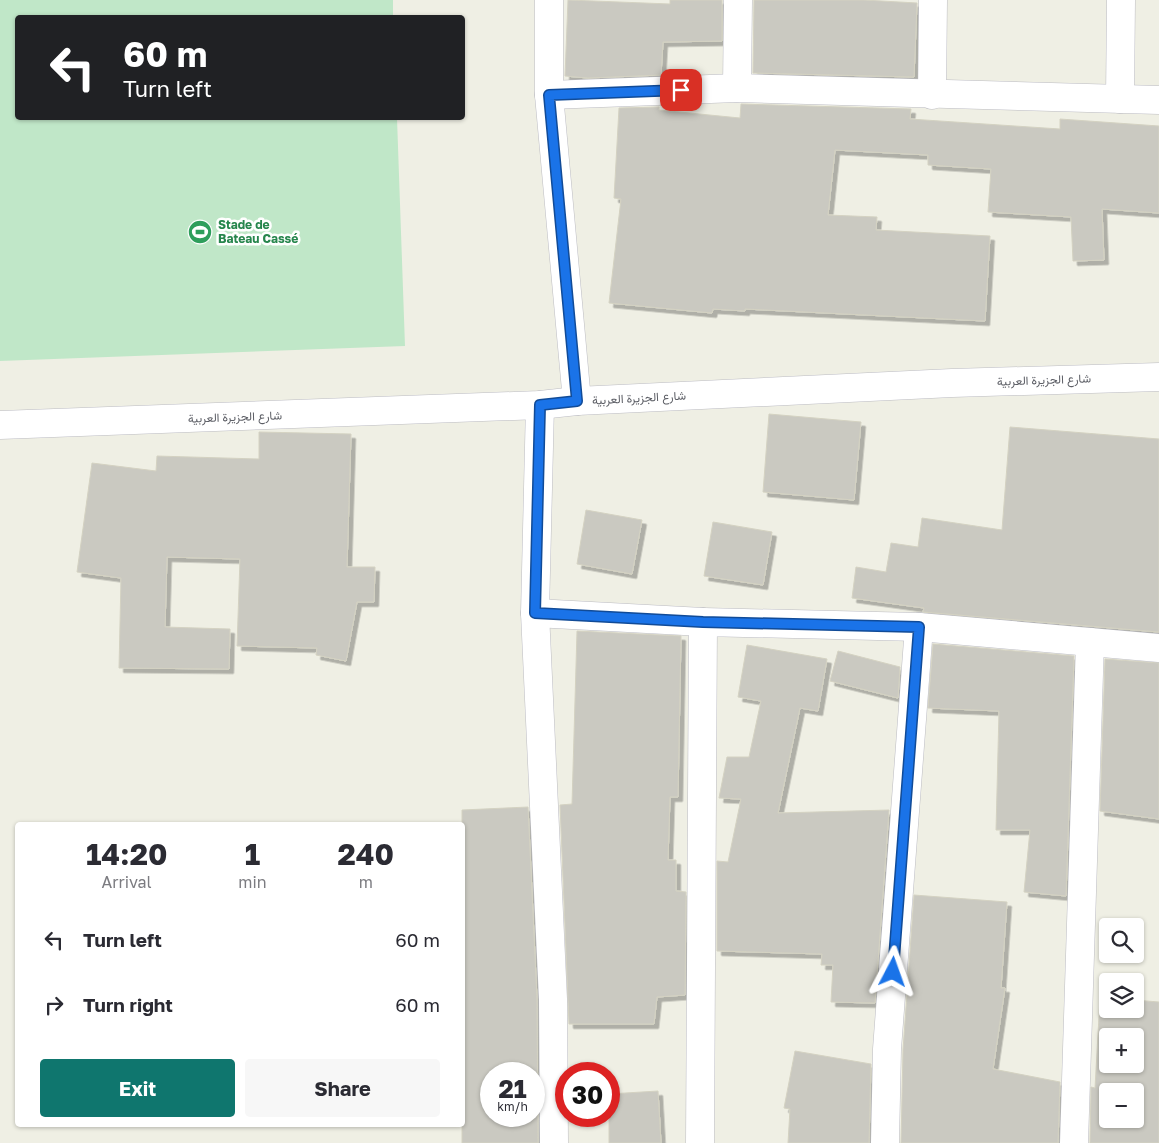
<!DOCTYPE html>
<html lang="en">
<head>
<meta charset="utf-8">
<style>
	:root { --surface:#fff; --page:#f7f7f7; --text:#2b2b33; --muted:#7c7c81; --accent:#0f766e }
	body { margin:0; font-family:"Golos Text",Vazirmatn,sans-serif; background:var(--page); color:var(--text); height:100vh; display:flex; flex-direction:column; font-size:19px; white-space:nowrap }
	* { box-sizing:border-box; margin:0 }
	p { font-size:16px; color:var(--muted) }
	.icon { flex:none; width:28px; height:28px; fill:none; stroke:currentColor; stroke-width:2; stroke-linecap:round; stroke-linejoin:round }
	.map { position:relative; flex:1; overflow:hidden }
	.details { position:absolute; left:15px; top:822px; width:450px; height:305px; display:flex; flex-direction:column; background:var(--surface); border-radius:5px; box-shadow:0 1px 4px #0004 }
	.details>* { flex:none }
	.banner { position:absolute; left:15px; top:15px; width:450px; height:105px; border-radius:5px; box-shadow:0 1px 4px #0004; background:#202124; color:#fff; overflow:hidden }
	.buttons { position:absolute; left:1099px; top:918px; display:grid; gap:10px }
	.buttons a { display:grid; place-items:center; width:45px; height:45px; border-radius:5px; background:var(--surface); box-shadow:0 1px 4px #0004; font-size:25px }
	.speed { position:absolute; left:480px; top:1062px; display:flex; gap:10px; font-size:25px; font-weight:700; text-align:center }
	.speed>* { display:grid; place-content:center; width:65px; height:65px; border-radius:50%; background:var(--surface); box-shadow:0 1px 4px #0004; line-height:1 }
	.speed small { font-size:12px; font-weight:400 }
	.speed .limit { border:8px solid #d22; background:#fff; color:#111 }
	.pin { position:absolute; display:grid; place-items:center; width:42px; height:42px; color:#fff; margin:-21px; border-radius:10px; box-shadow:0 2px 8px #0006 }
	.me { position:absolute; width:55px; margin:-28px; rotate:4deg; stroke-linejoin:round; filter:drop-shadow(0 0 4px #0008) }
	.turn { display:flex; align-items:center; gap:18px; height:105px; padding:0 25px; font-size:22px }
	.turn .icon { width:65px; height:65px; stroke-width:2.5 }
	.turn b { display:block; font-size:35px; line-height:42px }
	.eta { display:flex; justify-content:space-evenly; align-items:center; height:85px; text-align:center }
	.eta b { font-size:30px; font-weight:700; line-height:35px }
	.button { display:flex; gap:10px; margin-top:auto; padding:10px 25px }
	.button a { flex:1; height:58px; border-radius:5px; background:var(--accent); color:#fff; font-size:20px; font-weight:700; line-height:58px; text-align:center }
	.button a+a { background:var(--page); color:var(--text) }
	ul { padding:0; list-style:none }
	li { display:flex; align-items:center; gap:15px; height:65px; padding:0 25px }
	li div { flex:1 }
	li b { display:block; font-size:19px }
	li em { font-style:normal }
	.map>svg:first-child { display:block }
	.green { fill:#c0e7c8 }
	.building { fill:#cac9c1; stroke:#d4d2c2; fill-rule:evenodd; filter:url(#shadow) }
	.lines { fill:none; stroke-linecap:round; stroke-linejoin:round }
	.minor-casing { stroke:#bcbcc3; stroke-width:29 }
	.tertiary-casing { stroke:#bcbcc3; stroke-width:29 }
	.minor { stroke:#fff; stroke-width:28 }
	.tertiary { stroke:#fff; stroke-width:28 }
	.route-casing { stroke:#114b97; stroke-width:12 }
	.route { stroke:#1a73e8; stroke-width:9 }
	.labels { text-anchor:middle; stroke-width:5; stroke-linejoin:round; paint-order:stroke }
	.leisure-label { font-size:12px; font-weight:bold; fill:#27864d; stroke:#fff; text-anchor:start }
	.street-label { font-size:12px; fill:#5c5e65; stroke:#fff }
</style>
</head>
<body>
<div class="map">
<svg width="1159" height="1143" viewBox="0 0 1159 1143">
	<defs>
		<filter id="shadow"><feDropShadow dx="4.5" dy="4.5" stdDeviation="0" flood-color="#0004"/></filter>
	</defs>
	<rect width="100%" height="100%" fill="#efefe4"/>
	<!-- green -->
	<polygon class="green" points="0,0 393,0 393,18 18,18 18,118 397,118 405,346 0,361"/>
	<!-- building -->
	<g class="building">
		<polygon points="568,0 670,4 670,0 722,0 722,41 663,42 661,75 588,78 565,76"/>
		<polygon points="754,0 864,0 917,3 914,77 753,73"/>
		<polygon points="741,104 911,109 910,119 1060,129 1060,119 1159,126 1159,213 1102,209 1104,260 1073,261 1071,217 988,212 991,169 928,165 928,155 835,150 828,215 877,217 876,230 990,236 985,321 745,309 745,311 713,309 712,313 609,303 621,199 614,198 619,108 659,107 659,110 740,118"/>
		<polygon points="769,414 861,422 854,500 763,492"/>
		<polygon points="1010,427 1159,439 1159,632 923,612 924,608 852,598 856,567 886,572 891,543 918,547 922,518 1002,530"/>
		<polygon points="259,432 351,434 347,567 375,567 374,602 357,602 346,661 316,655 317,648 237,646 240,559 167,557 165,627 230,629 229,669 119,668 121,578 77,572 92,463 156,471 157,456 259,459"/>
		<polygon points="586,510 642,520 632,574 577,564"/>
		<polygon points="713,522 772,532 763,585 704,576"/>
		<polygon points="577,631 681,636 678,797 670,797 668,860 676,860 676,891 686,892 685,995 657,997 654,1024 569,1024 560,805 572,804"/>
		<polygon points="933,644 1074,656 1066,896 1024,892 1030,830 996,830 999,711 928,708"/>
		<polygon points="747,645 827,659 818,711 800,708 778,813 889,810 875,1003 831,1002 833,965 821,965 822,954 717,951 717,861 728,862 741,799 719,798 727,757 749,757 761,701 738,697"/>
		<polygon points="838,651 900,667 898,698 830,681"/>
		<polygon points="1105,659 1159,663 1159,819 1100,811"/>
		<path d="M528 807 537 999 538 1143H462V810ZM491 1074H534V1116H491Z"/>
		<polygon points="914,895 1007,902 1001,988 1005,988 993,1069 1060,1082 1058,1143 901,1143 903,1050"/>
		<path d="M1100 998 1108 999V1009H1135V1000L1159 1002V1143H1090L1091 1087 1095 1088ZM1108 1036H1135V1064H1108ZM1108 1091H1135V1119H1108Z"/>
		<polygon points="795,1051 871,1064 869,1143 788,1143 790,1109 784,1108"/>
		<polygon points="658,1091 661,1143 609,1143 609,1094"/>
	</g>
	<g class="lines">
		<!-- minor casing -->
		<g class="minor-casing">
			<g id="minor">
				<polyline points="549,0 549,95 577,401"/>
				<polyline points="737,88 738,0"/>
				<polyline points="549,95 737,88 1159,100"/>
				<polyline points="932,95 933,0"/>
				<polyline points="1120,99 1121,0"/>
				<polyline points="540,405 535,613 553,999 554,1143"/>
				<polyline points="535,613 703,622"/>
				<polyline points="700,1143 703,622 919,627 1159,648"/>
				<polyline points="885,1143 887,1049 919,627"/>
				<polyline points="1074,1143 1090,642"/>
			</g>
		</g>
		<!-- tertiary casing -->
		<g class="tertiary-casing">
			<polyline id="tertiary" points="0,425 540,405 577,401 952,383 1159,377"/>
		</g>
		<!-- minor -->
		<use href="#minor" class="minor"/>
		<!-- tertiary -->
		<use href="#tertiary" class="tertiary"/>
	</g>
	<g class="lines">
		<!-- route casing -->
		<g class="route-casing">
			<polyline id="route" points="681,90 549,95 577,401 540,405 535,613 703,622 919,627 893,972"/>
		</g>
		<!-- route -->
		<use href="#route" class="route"/>
	</g>
	<!-- icons -->
	<defs>
		<g id="stadium-disc" transform="scale(1.25)"><circle r="9.5" fill="#2e9e5b" stroke="#fff"/><path d="M0-5a6.5 5 0 1 0 0 10a6.5 5 0 1 0 0-10ZM-3.5-1.8h7v3.6h-7Z" fill="#fff"/></g>
	</defs>
	<g fill-rule="evenodd">
		<use href="#stadium-disc" x="200" y="232"/>
	</g>
	<g class="labels">
		<!-- leisure labels -->
		<g class="leisure-label">
			<text x="218" y="229">Stade de<tspan x="218" dy="14">Bateau Cassé</tspan></text>
		</g>
		<!-- street labels -->
		<g class="street-label">
			<text transform="translate(1044 380) rotate(-2)" y="4">شارع الجزيرة العربية</text>
			<text transform="translate(639 398) rotate(-3)" y="4">شارع الجزيرة العربية</text>
			<text transform="translate(235 417) rotate(-2)" y="4">شارع الجزيرة العربية</text>
		</g>
	</g>
</svg>
<div class="buttons">
<a><svg class="icon" aria-label="search" viewBox="0 0 24 24"><circle cx="10" cy="10" r="6"/><path d="M15 15l6 6"/></svg></a>
<a><svg class="icon" aria-label="layers" viewBox="0 0 24 24"><path d="M12 4l9 5-9 5-9-5zM3 14l9 5 9-5"/></svg></a>
<a>+</a>
<a>−</a>
</div>
<div class="speed"><div>21<small>km/h</small></div><div class="limit">30</div></div>
<div class="pin" style="left:681px;top:90px;background:#d93025"><svg class="icon" aria-label="arrive" viewBox="0 0 24 24"><path d="M6 21V4h12l-3 4 3 4H6"/></svg></div>
<svg class="me" style="left:893px;top:972px" viewBox="-20 -20 40 40"><path d="M0-17L14 15 0 8-14 15z" fill="#1a73e8" stroke="#fff" stroke-width="4"/></svg>
<div class="banner">
<div class="turn"><svg class="icon" aria-label="left" viewBox="0 0 24 24"><path d="M17 20v-9H6M10 6l-5 5 5 5"/></svg><div><b>60 m</b>Turn left</div></div>
</div>
<section class="details">
<div class="eta">
<div><b>14:20</b><p>Arrival</p></div>
<div><b>1</b><p>min</p></div>
<div><b>240</b><p>m</p></div>
</div>
<ul>
<li><svg class="icon" aria-label="left" viewBox="0 0 24 24"><path d="M17 20v-9H6M10 6l-5 5 5 5"/></svg><div><b>Turn left</b></div><em>60 m</em></li>
<li><svg class="icon" aria-label="right" viewBox="0 0 24 24"><path d="M7 20v-9h11M14 6l5 5-5 5"/></svg><div><b>Turn right</b></div><em>60 m</em></li>
</ul>
<div class="button"><a>Exit</a><a>Share</a></div>
</section>
</div>
</body>
</html>
